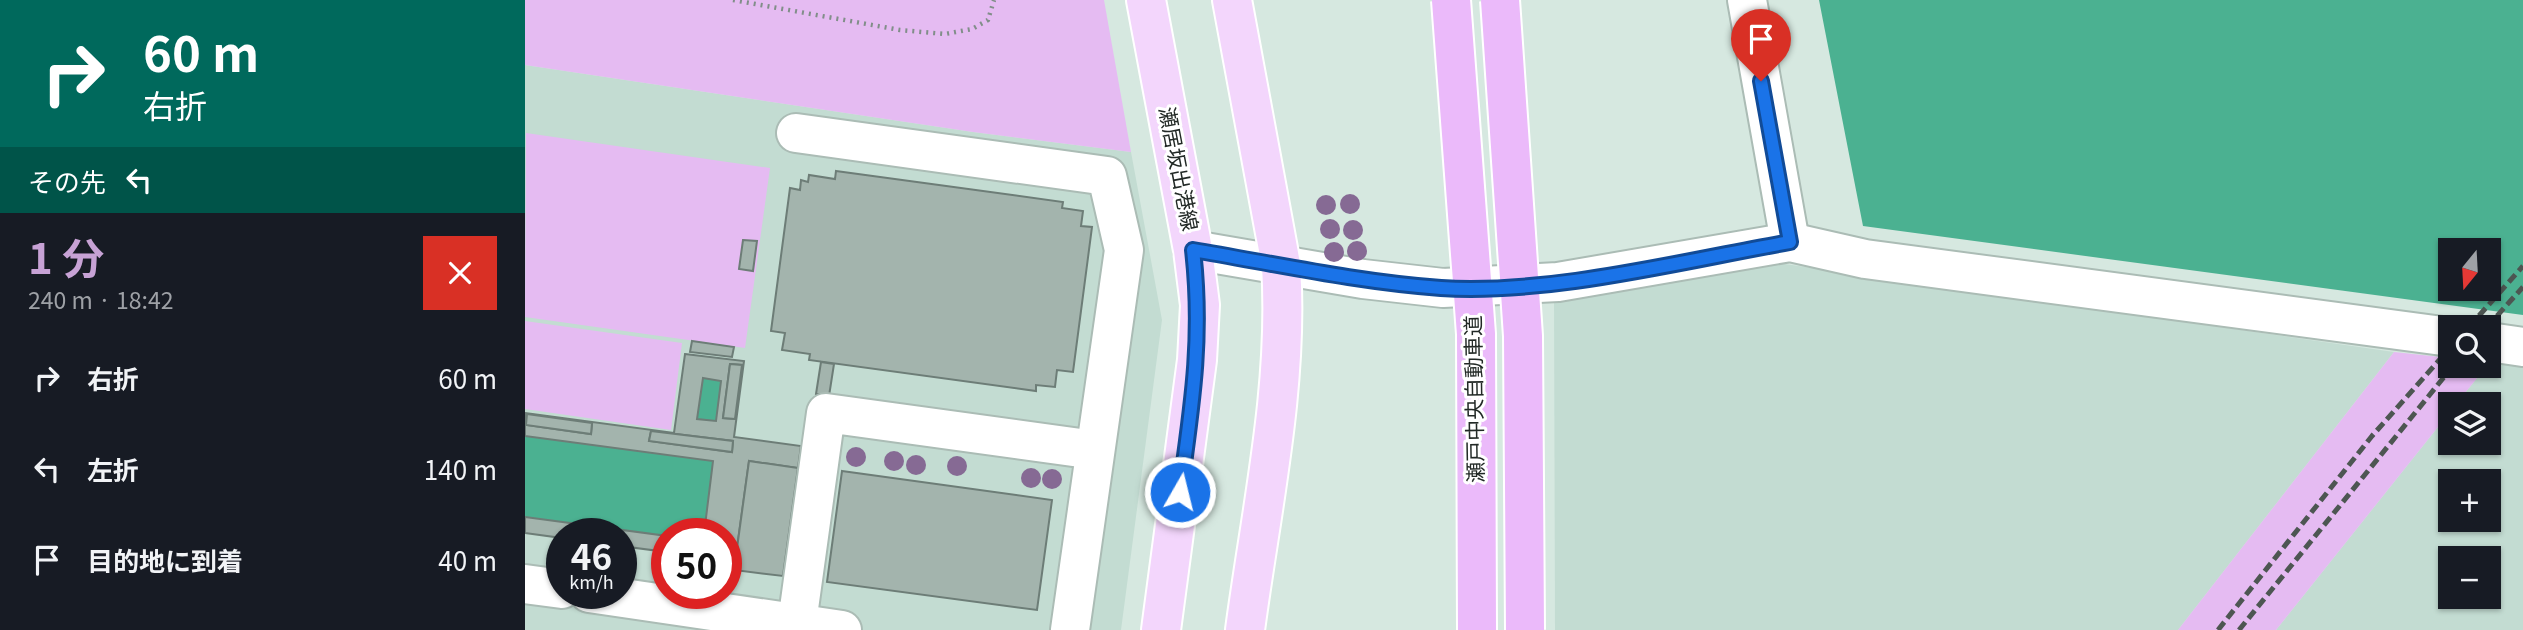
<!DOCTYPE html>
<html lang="ja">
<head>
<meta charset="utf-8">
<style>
	:root { --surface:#171b24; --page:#242831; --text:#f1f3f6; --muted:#9ea1a6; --accent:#c7a2d5 }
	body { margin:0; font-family:Georgia,"Noto Sans JP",serif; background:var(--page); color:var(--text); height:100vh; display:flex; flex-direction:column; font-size:26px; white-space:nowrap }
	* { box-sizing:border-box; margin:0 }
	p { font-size:23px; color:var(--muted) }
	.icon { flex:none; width:38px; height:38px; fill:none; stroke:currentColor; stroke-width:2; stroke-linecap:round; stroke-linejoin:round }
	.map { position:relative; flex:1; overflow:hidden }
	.drawer { display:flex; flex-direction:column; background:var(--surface); width:525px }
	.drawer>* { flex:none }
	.hud { background:#00695c; color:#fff; overflow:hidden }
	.needle { width:46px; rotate:198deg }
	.tools { position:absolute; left:1913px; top:238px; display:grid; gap:14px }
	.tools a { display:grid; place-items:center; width:63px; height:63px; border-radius:0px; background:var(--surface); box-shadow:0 2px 5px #0004; font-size:35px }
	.speed { position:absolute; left:21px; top:518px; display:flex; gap:14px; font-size:35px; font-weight:700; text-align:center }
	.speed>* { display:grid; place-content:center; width:91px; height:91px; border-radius:50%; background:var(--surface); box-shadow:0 2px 5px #0004; line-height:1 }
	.speed small { font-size:18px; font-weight:400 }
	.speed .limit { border:10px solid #d22; background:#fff; color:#111 }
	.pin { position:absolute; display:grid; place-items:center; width:60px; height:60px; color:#fff; margin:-72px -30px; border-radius:50% 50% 50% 0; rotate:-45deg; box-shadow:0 0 7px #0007 }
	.pin .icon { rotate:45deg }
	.me { position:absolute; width:77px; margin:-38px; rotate:8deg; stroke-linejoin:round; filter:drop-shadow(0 0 5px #0008) }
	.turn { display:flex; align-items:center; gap:24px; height:147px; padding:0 28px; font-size:32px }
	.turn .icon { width:91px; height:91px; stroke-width:2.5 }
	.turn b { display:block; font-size:49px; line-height:60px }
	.then { display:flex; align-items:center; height:66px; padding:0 28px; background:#0003; gap:14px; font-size:26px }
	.round { display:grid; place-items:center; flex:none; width:74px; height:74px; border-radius:0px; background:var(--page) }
	.headline { display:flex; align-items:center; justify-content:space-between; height:119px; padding:0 28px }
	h1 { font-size:42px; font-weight:700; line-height:52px; color:var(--accent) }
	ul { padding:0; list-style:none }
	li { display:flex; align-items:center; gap:21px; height:91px; padding:0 28px }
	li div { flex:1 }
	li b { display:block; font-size:26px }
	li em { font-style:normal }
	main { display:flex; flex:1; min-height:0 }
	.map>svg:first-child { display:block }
	.built { fill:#c3dcd2; fill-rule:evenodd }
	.green { fill:#e5bbf2 }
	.water { fill:#4bb191; fill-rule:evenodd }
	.building { fill:#a3b4ad; stroke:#6d7d77; stroke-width:2; fill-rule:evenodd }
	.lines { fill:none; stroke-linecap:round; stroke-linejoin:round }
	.minor-casing { stroke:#abbcb5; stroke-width:42 }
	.major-casing { stroke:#fff; stroke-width:42 }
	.path { stroke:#818e89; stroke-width:4.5; stroke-dasharray:2 5; stroke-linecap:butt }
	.minor { stroke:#fff; stroke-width:38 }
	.major { stroke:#f3d6fc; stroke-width:38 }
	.rail { stroke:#4d5652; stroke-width:5; stroke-dasharray:10 5; stroke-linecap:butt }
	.highway-bridge-casing { stroke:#fff; stroke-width:42; stroke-linecap:butt }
	.highway-bridge { stroke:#ebbafa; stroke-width:38 }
	.tree { fill:#866a94 }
	.route-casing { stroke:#114b97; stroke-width:18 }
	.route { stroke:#1a73e8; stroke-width:12 }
	.labels { text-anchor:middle; stroke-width:6; stroke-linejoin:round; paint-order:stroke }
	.street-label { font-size:21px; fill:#222926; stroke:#fff }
</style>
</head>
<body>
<main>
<section class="drawer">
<div class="hud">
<div class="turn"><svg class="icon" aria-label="right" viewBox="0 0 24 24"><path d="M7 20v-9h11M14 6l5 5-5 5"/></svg><div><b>60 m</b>右折</div></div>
<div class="then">その先<svg class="icon" aria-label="left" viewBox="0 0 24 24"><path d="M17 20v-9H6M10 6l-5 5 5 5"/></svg></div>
</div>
<div class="headline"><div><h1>1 分</h1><p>240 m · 18:42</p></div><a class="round" style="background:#d93025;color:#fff"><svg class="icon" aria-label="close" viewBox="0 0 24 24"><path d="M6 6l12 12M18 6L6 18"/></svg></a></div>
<ul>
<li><svg class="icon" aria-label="right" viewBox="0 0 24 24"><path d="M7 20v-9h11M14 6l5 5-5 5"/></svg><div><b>右折</b></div><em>60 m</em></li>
<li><svg class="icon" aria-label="left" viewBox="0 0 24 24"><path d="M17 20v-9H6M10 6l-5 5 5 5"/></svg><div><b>左折</b></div><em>140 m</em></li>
<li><svg class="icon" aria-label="arrive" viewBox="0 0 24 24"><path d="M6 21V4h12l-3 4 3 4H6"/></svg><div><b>目的地に到着</b></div><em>40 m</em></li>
</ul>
</section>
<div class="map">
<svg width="1998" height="630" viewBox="0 0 1998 630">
	<rect width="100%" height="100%" fill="#d6e8e0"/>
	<!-- built -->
	<g class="built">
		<path d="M0 65 448 132 606 152 637 320 596 630H0ZM37 534H96V593H37ZM142 534H201V593H142Z"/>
		<polygon points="1240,261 1869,352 1653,630 1030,630 1029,300"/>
		<path d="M1965 362 1998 366V630H1751L1925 412V443H1964V404H1931ZM1925 481H1964V520H1925ZM1925 558H1964V597H1925Z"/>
	</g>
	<!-- green -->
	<g class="green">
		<polygon points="0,0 579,0 606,152 448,132 0,65"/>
		<polygon points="1,133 245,168 220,348 0,317"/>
		<polygon points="0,321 157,343 146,430 0,409"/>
		<polygon points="1869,352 1925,358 1925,366 1962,366 1931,404 1925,404 1925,412 1751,630 1653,630"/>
	</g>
	<!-- water -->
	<g class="water">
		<path d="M1294 0H1998V315L1338 226ZM1925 250H1964V289H1925Z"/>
		<polygon points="178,378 196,381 191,421 172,419"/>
		<polygon points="0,436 188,461 179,534 142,536 0,517"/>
	</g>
	<!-- building -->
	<g class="building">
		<polygon points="311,171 538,202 537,208 558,211 556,226 567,227 548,372 532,370 530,387 511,385 511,391 284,360 285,354 257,350 260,333 246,331 265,188 275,190 276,180 283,182 284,175 310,179"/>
		<polygon points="218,240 232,241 228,271 214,269"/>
		<polygon points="167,341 209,347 207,357 165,352"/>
		<path d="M160 354 219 361 209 437 276 446 273 468 224 461 210 562 201 560V534H179L188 461 0 436V413L149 433ZM205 364 217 365 210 419 198 418ZM178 378 196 381 191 421 172 419ZM2 414 67 423 66 434 1 425ZM126 431 208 441 207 452 124 441Z"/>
		<polygon points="296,362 309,364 304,396 291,394"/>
		<polygon points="205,364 217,365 210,419 198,418"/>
		<polygon points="2,414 67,423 66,434 1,425"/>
		<polygon points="126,431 208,441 207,452 124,441"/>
		<polygon points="224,461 273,468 258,576 209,570"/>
		<polygon points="317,471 527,500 512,610 302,582"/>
		<polygon points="0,517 142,536 142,552 96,546 96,534 37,534 37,538 0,533"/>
	</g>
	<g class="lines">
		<!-- minor casing -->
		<g class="minor-casing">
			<g id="minor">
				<polyline points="1222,0 1265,242"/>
				<polyline points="271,133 582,176 599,250 545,630"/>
				<polyline points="668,250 838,279 918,288 1033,282 1265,242 1340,259 1925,337"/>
				<polyline points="1964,342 1998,347"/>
				<polyline points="0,584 37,589"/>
				<polyline points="64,593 317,630"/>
				<polyline points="272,623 301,413 570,450"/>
			</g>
		</g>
		<!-- major casing -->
		<g class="major-casing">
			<g id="major">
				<polyline points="621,0 668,250 675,305 672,360 636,630"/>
				<path d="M707 0 756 265C764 386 736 510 720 630"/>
			</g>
		</g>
		<!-- path -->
		<polyline class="path" points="208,0 375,30 420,34 447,29 463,20 469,0"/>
		<!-- minor -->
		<use href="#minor" class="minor"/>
		<!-- major -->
		<use href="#major" class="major"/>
		<!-- rail -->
		<g class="rail">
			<polyline points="1944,327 1998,266"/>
			<polyline points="1962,327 1998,287"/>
			<polyline points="1693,630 1847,436 1925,348"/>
			<polyline points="1714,630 1928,366"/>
		</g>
		<!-- highway-bridge casing -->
		<g class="highway-bridge-casing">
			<g id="highway-bridge">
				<polyline points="926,0 951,334 952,630"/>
				<polyline points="975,0 998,336 1000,630"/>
			</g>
		</g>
		<!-- highway-bridge -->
		<use href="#highway-bridge" class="highway-bridge"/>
	</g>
	<!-- trees -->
	<g class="tree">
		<circle cx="825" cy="204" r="10"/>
		<circle cx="801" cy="205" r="10"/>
		<circle cx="805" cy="229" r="10"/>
		<circle cx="828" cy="230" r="10"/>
		<circle cx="832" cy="251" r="10"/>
		<circle cx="809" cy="252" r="10"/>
		<circle cx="331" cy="457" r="10"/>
		<circle cx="369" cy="461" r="10"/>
		<circle cx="391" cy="465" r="10"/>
		<circle cx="432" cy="466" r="10"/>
		<circle cx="506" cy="478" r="10"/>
		<circle cx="527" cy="479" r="10"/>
	</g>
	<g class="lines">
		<!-- route casing -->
		<g class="route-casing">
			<path id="route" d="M655 492C667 406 678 337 668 250 751 264 833 282 916 288 1025 295 1157 261 1265 242L1236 81"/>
		</g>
		<!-- route -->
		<use href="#route" class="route"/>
	</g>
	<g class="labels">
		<!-- street labels -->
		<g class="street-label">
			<text transform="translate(653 169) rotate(79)" y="7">瀬居坂出港線</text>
			<text transform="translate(950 399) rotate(-91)" y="7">瀬戸中央自動車道</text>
		</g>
	</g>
</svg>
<div class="tools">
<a><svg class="needle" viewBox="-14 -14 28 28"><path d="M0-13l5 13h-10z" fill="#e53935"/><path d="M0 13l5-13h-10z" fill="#9ea1a6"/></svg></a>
<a><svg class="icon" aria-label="search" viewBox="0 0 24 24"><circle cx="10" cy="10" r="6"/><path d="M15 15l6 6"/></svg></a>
<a><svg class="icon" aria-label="layers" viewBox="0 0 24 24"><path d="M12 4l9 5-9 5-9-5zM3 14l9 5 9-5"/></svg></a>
<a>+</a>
<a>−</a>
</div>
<div class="speed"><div>46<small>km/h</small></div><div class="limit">50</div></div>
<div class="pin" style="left:1236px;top:81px;background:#d93025"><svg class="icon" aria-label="arrive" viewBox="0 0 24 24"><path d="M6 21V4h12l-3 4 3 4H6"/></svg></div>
<svg class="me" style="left:655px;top:492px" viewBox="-20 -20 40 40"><circle r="17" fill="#1a73e8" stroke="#fff" stroke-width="3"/><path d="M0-11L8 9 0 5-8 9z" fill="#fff"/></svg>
</div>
</main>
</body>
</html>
